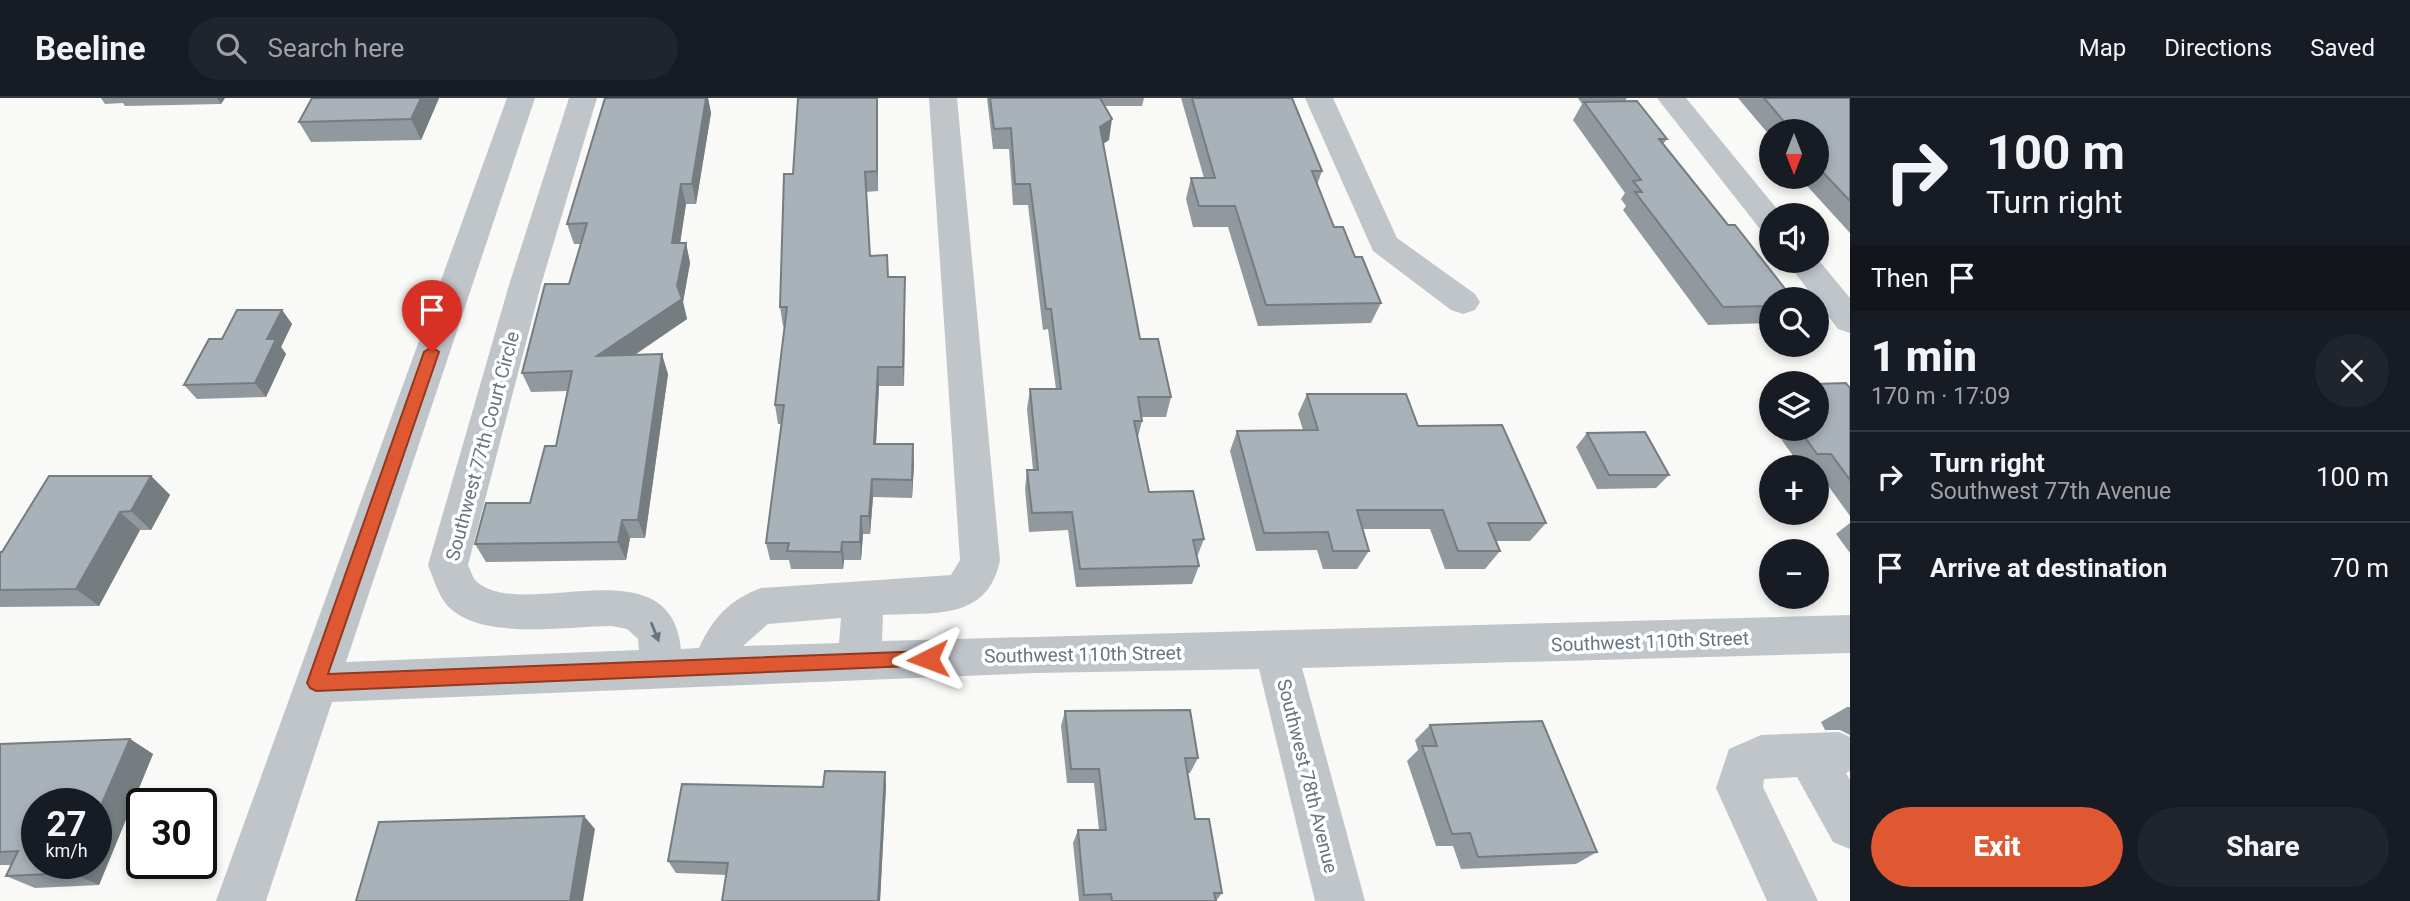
<!DOCTYPE html>
<html lang="en">
<head>
<meta charset="utf-8">
<style>
	:root { --surface:#171b24; --page:#20242c; --text:#f1f3f6; --muted:#9ea1a6; --line:#363941; --accent:#df5831 }
	body { margin:0; font-family:Roboto,sans-serif; background:var(--page); color:var(--text); height:100vh; display:flex; flex-direction:column; font-size:26px; white-space:nowrap }
	* { box-sizing:border-box; margin:0 }
	p { font-size:23px; color:var(--muted) }
	.icon { flex:none; width:38px; height:38px; fill:none; stroke:currentColor; stroke-width:2; stroke-linecap:round; stroke-linejoin:round }
	.map { position:relative; flex:1; overflow:hidden }
	.sheet { display:flex; flex-direction:column; background:var(--surface); width:560px }
	.sheet>* { flex:none }
	.banner { background:#171b24; color:var(--text); overflow:hidden }
	.needle { width:46px; rotate:180deg }
	.tools { position:absolute; left:1759px; top:21px; display:grid; gap:14px }
	.tools a { display:grid; place-items:center; width:70px; height:70px; border-radius:50%; background:var(--surface); box-shadow:0 4px 10px #0003; font-size:35px }
	.speed { position:absolute; left:21px; top:690px; display:flex; gap:14px; font-size:35px; font-weight:700; text-align:center }
	.speed>* { display:grid; place-content:center; width:91px; height:91px; border-radius:50%; background:var(--surface); box-shadow:0 4px 10px #0003; line-height:1 }
	.speed small { font-size:18px; font-weight:400 }
	.speed .limit { border:4px solid #111; border-radius:10px; background:#fff; color:#111 }
	.pin { position:absolute; display:grid; place-items:center; width:60px; height:60px; color:#fff; margin:-72px -30px; border-radius:50% 50% 50% 0; rotate:-45deg; box-shadow:0 0 7px #0007 }
	.pin .icon { rotate:45deg }
	.me { position:absolute; width:77px; margin:-38px; rotate:267deg; stroke-linejoin:round; filter:drop-shadow(0 0 5px #0008) }
	.turn { display:flex; align-items:center; gap:24px; height:147px; padding:0 21px; font-size:32px }
	.turn .icon { width:91px; height:91px; stroke-width:2.5 }
	.turn b { display:block; font-size:49px; line-height:60px }
	.then { display:flex; align-items:center; height:66px; padding:0 21px; background:#0003; gap:14px; font-size:26px }
	.round { display:grid; place-items:center; flex:none; width:74px; height:74px; border-radius:37px; background:var(--page) }
	.overview { display:flex; align-items:center; justify-content:space-between; height:119px; padding:0 21px }
	h1 { font-size:42px; font-weight:800; line-height:52px }
	.primary-button { display:flex; gap:14px; margin-top:auto; padding:14px 21px }
	.primary-button a { flex:1; height:80px; border-radius:42px; background:var(--accent); color:#fff; font-size:28px; font-weight:800; line-height:80px; text-align:center }
	.primary-button a+a { background:var(--page); color:var(--text) }
	ul { padding:0; list-style:none }
	li { display:flex; align-items:center; gap:21px; height:91px; padding:0 21px; border-top:2px solid var(--line) }
	li div { flex:1 }
	li b { display:block; font-size:26px }
	li em { font-style:normal }
	header { display:flex; align-items:center; gap:42px; box-sizing:border-box; height:98px; padding:0 35px; background:var(--surface); border-bottom:2px solid var(--line) }
	header strong { font-size:33px }
	nav { display:flex; gap:38px; margin-inline-start:auto; font-size:24px }
	.search { width:490px; height:63px; background:var(--page); display:flex; align-items:center; gap:18px; box-sizing:border-box; padding:0 24px; border-radius:38px; color:var(--muted); font-size:26px }
	main { display:flex; flex:1; min-height:0 }
	.map>svg:first-child { display:block }
	.lines { fill:none; stroke-linecap:round; stroke-linejoin:round }
	.minor { fill:#c0c5c9; fill-rule:evenodd }
	.wall { fill:#91999e }
	.shaded-wall { fill:#767d81 }
	.building { fill:#a9b2b8; stroke:#767d81; stroke-width:2 }
	.oneway { fill:#657581 }
	.route { fill:#df5831; stroke:#913920; stroke-width:2 }
	.labels { text-anchor:middle; stroke-width:7; stroke-linejoin:round; paint-order:stroke }
	.street-label { font-size:19px; fill:#657581; stroke:#fff }
</style>
</head>
<body>
<header>
<strong>Beeline</strong>
<div class="search"><svg class="icon" aria-label="search" viewBox="0 0 24 24"><circle cx="10" cy="10" r="6"/><path d="M15 15l6 6"/></svg>Search here</div>
<nav><a>Map</a><a>Directions</a><a>Saved</a></nav>
</header>
<main>
<div class="map">
<svg width="1850" height="803" viewBox="0 0 1850 803">
	<rect width="100%" height="100%" fill="#f9f9f7"/>
	<g class="lines">
		<!-- minor -->
		<g class="minor">
			<path d="M507 0H535L346 564 639 552 638 541 627 531 612 528C568 528 478 544 446 506 438 496 433 479 428 467L509 187 569 0H597L541 187 468 467C470 471 472 478 475 482 519 527 671 442 681 551L699 550C713 520 729 502 761 490L951 477 960 462 929 0H957L1000 462C988 524 932 514 883 517L882 543 1850 517V555L1302 570 1365 803H1315L1259 571 1035 575 332 604 266 803H216ZM841 520 839 545 743 548 768 526Z"/>
			<polygon points="1305,0 1333,0 1397,140 1475,196 1480,204 1475,212 1463,216 1451,212 1373,153"/>
			<polygon points="1657,0 1686,0 1782,117 1771,117 1771,134 1760,131"/>
			<polygon points="1816,159 1850,200 1850,235 1838,231 1786,163 1816,163"/>
			<polygon points="1839,634 1850,639 1850,673 1846,675 1850,682 1850,751 1833,744 1797,679 1764,681 1763,689 1818,803 1767,803 1716,690 1729,651 1761,637"/>
		</g>
	</g>
	<!-- wall -->
	<g class="wall">
		<polygon points="101,0 225,0 221,6 125,8 123,5 105,6"/>
		<polygon points="312,0 439,0 421,42 311,44 299,24"/>
		<polygon points="605,0 708,0 711,15 696,106 686,106 680,145 686,145 690,165 683,204 687,221 635,257 668,276 645,440 630,440 626,462 486,464 475,446 530,405 556,348 568,293 531,294 522,275 569,186 581,146 574,146 567,126"/>
		<polygon points="877,0 878,93 866,94 870,158 905,199 904,288 879,288 876,346 914,365 912,400 873,399 870,436 863,436 861,462 844,462 843,471 791,471 789,462 770,462 766,445 781,326 778,326 775,307 785,228 783,228 780,209 793,76"/>
		<polygon points="987,0 1144,0 1142,8 1105,8 1109,42 1103,46 1140,241 1171,299 1166,319 1141,319 1142,323 1138,339 1149,394 1204,441 1197,459 1199,468 1192,486 1076,489 1068,432 1029,434 1025,391 1027,372 1033,372 1027,311 1030,291 1056,291 1048,231 1043,232 1028,107 1013,107 1009,51 993,51"/>
		<polygon points="1181,0 1292,0 1322,73 1317,87 1334,129 1355,159 1381,205 1371,225 1258,228 1228,129 1193,129 1186,101 1191,80 1204,80"/>
		<polygon points="1578,0 1627,0 1625,3 1667,41 1663,46 1771,201 1771,225 1708,227 1623,112 1626,108 1621,101 1625,95 1573,22 1582,6"/>
		<polygon points="1738,0 1850,0 1850,135 1799,79 1816,79 1816,33 1771,33 1771,39"/>
		<polygon points="282,212 292,226 281,249 286,256 266,299 197,301 184,287 222,241"/>
		<polygon points="1850,290 1850,418 1816,371 1816,369 1801,369 1774,331 1816,331"/>
		<polygon points="1307,296 1418,328 1546,425 1530,443 1496,443 1500,453 1485,471 1445,471 1430,431 1362,431 1369,453 1357,471 1323,471 1317,452 1256,453 1230,353 1237,333 1303,332 1298,316"/>
		<polygon points="1771,298 1771,307 1767,302"/>
		<polygon points="1771,312 1771,326 1765,318"/>
		<polygon points="1587,335 1669,377 1656,390 1597,391 1576,349"/>
		<polygon points="151,378 170,397 151,432 140,432 99,508 0,509 0,454"/>
		<polygon points="1850,425 1850,455 1836,436"/>
		<polygon points="1847,609 1850,609 1850,637 1840,632 1825,632 1821,624"/>
		<polygon points="1065,613 1198,660 1190,675 1187,675 1195,721 1222,795 1216,803 1079,803 1073,745 1078,732 1099,732 1094,685 1067,685 1061,628"/>
		<polygon points="1430,627 1597,754 1576,766 1461,771 1453,748 1436,748 1407,663 1418,652 1415,642"/>
		<polygon points="130,641 153,656 99,787 35,790 6,778 11,767 0,767 0,646"/>
		<polygon points="885,674 886,688 880,803 722,803 726,777 676,775 668,763 823,689"/>
	</g>
	<!-- shaded-wall -->
	<g class="shaded-wall">
		<polygon points="217,0 225,0 221,6"/>
		<polygon points="421,0 439,0 421,42 411,21"/>
		<polygon points="706,0 708,0 711,15 696,106 692,86"/>
		<polygon points="877,0 878,11 878,93 877,73"/>
		<polygon points="1112,21 1109,42 1097,50 1100,29"/>
		<polygon points="681,86 686,106 677,165 672,145"/>
		<polygon points="686,145 690,165 683,204 687,221 604,277 597,258 677,188"/>
		<polygon points="905,179 905,199 904,288 903,269"/>
		<polygon points="282,212 292,226 281,249 286,256 266,299 255,285 267,241"/>
		<polygon points="662,256 668,276 645,440 638,422"/>
		<polygon points="878,269 879,288 875,364 874,346"/>
		<polygon points="913,346 914,365 912,400 912,382"/>
		<polygon points="151,378 170,397 151,432 131,413"/>
		<polygon points="872,381 873,399 870,436 869,418"/>
		<polygon points="120,414 140,432 99,508 76,491"/>
		<polygon points="861,418 863,436 861,462 860,444"/>
		<polygon points="622,422 630,440 626,462 618,444"/>
		<polygon points="842,444 844,462 843,471 841,454"/>
		<polygon points="130,641 153,656 99,787 72,775 76,765 96,765 96,719"/>
		<polygon points="885,674 886,688 880,803 878,803"/>
		<polygon points="584,718 595,731 583,803 570,803"/>
	</g>
	<!-- building -->
	<g class="building">
		<polygon points="312,0 421,0 411,21 299,24"/>
		<polygon points="605,0 706,0 692,86 681,86 672,145 686,145 677,188 682,201 597,258 662,256 638,422 622,422 618,444 475,446 486,405 530,405 545,348 556,348 572,273 522,275 545,186 569,186 587,125 567,126"/>
		<polygon points="798,0 877,0 877,73 865,74 870,158 887,157 888,179 905,179 903,269 878,269 874,346 913,346 912,382 872,381 869,418 861,418 860,444 842,444 841,454 787,453 789,445 766,445 784,307 775,307 787,209 780,209 784,76 793,76"/>
		<polygon points="990,0 1100,0 1112,21 1100,29 1140,241 1158,241 1171,299 1138,299 1142,323 1134,323 1149,394 1193,393 1204,441 1193,442 1199,468 1080,471 1072,414 1032,415 1027,372 1038,372 1030,291 1061,291 1051,211 1046,211 1030,86 1015,86 1011,30 994,31"/>
		<polygon points="1192,0 1292,0 1322,73 1312,73 1334,129 1343,129 1355,159 1362,159 1381,205 1266,207 1235,108 1199,108 1191,80 1215,80"/>
		<polygon points="1764,0 1850,0 1850,103 1816,67 1816,33 1792,33"/>
		<polygon points="1637,3 1667,41 1659,41 1728,127 1735,127 1793,201 1771,201 1771,208 1723,209 1635,94 1642,94 1633,83 1641,82 1584,4"/>
		<polygon points="237,212 282,212 267,241 276,241 255,285 184,287 209,241 222,241"/>
		<polygon points="1846,285 1850,290 1850,382 1831,356 1817,356 1799,331 1816,331 1816,286"/>
		<polygon points="1307,296 1406,296 1418,328 1502,327 1546,425 1488,425 1500,453 1458,453 1443,412 1357,412 1369,453 1333,453 1328,434 1264,435 1237,333 1318,332"/>
		<polygon points="1645,334 1669,377 1609,377 1587,335"/>
		<polygon points="49,378 151,378 131,413 120,414 76,491 0,492 0,454 2,454"/>
		<polygon points="1190,612 1198,660 1185,660 1195,721 1209,721 1222,795 1214,795 1216,803 1112,803 1111,796 1084,797 1078,732 1106,732 1099,671 1071,671 1065,613"/>
		<polygon points="1542,623 1597,754 1478,759 1470,735 1452,736 1422,648 1437,648 1430,627"/>
		<polygon points="130,641 96,719 96,705 37,705 37,765 76,765 72,775 6,778 18,753 0,754 0,646"/>
		<polygon points="825,673 885,674 878,803 722,803 728,765 668,763 682,686 823,689"/>
		<polygon points="584,718 570,803 356,803 379,724"/>
	</g>
	<!-- one-way arrows -->
	<defs><path id="oneway-solid" d="M-6-.8H1V-3.2L6.5 0L1 3.2V.8H-6Z" transform="scale(1.75)"/></defs>
	<use class="oneway" href="#oneway-solid" transform="translate(655 534) rotate(68)"/>
	<!-- route -->
	<polygon class="route" points="432,249 439,254 328,576 928,553 934,556 937,561 934,567 316,593 310,590 307,585 424,254"/>
	<g class="labels">
		<!-- street labels -->
		<g class="street-label">
			<text transform="translate(482 348) rotate(-75)" y="7">Southwest 77th Court Circle</text>
			<text transform="translate(1650 543) rotate(-2)" y="7">Southwest 110th Street</text>
			<text transform="translate(1083 556) rotate(-1)" y="7">Southwest 110th Street</text>
			<text transform="translate(1308 678) rotate(76)" y="7">Southwest 78th Avenue</text>
		</g>
	</g>
</svg>
<div class="tools">
<a><svg class="needle" viewBox="-14 -14 28 28"><path d="M0-13l5 13h-10z" fill="#e53935"/><path d="M0 13l5-13h-10z" fill="#9ea1a6"/></svg></a>
<a><svg class="icon" aria-label="sound" viewBox="0 0 24 24"><path d="M4 9h4l5-4v14l-5-4H4zM17 9q2 3 0 6"/></svg></a>
<a><svg class="icon" aria-label="search" viewBox="0 0 24 24"><circle cx="10" cy="10" r="6"/><path d="M15 15l6 6"/></svg></a>
<a><svg class="icon" aria-label="layers" viewBox="0 0 24 24"><path d="M12 4l9 5-9 5-9-5zM3 14l9 5 9-5"/></svg></a>
<a>+</a>
<a>−</a>
</div>
<div class="speed"><div>27<small>km/h</small></div><div class="limit">30</div></div>
<div class="pin" style="left:432px;top:254px;background:#d93025"><svg class="icon" aria-label="arrive" viewBox="0 0 24 24"><path d="M6 21V4h12l-3 4 3 4H6"/></svg></div>
<svg class="me" style="left:928px;top:561px" viewBox="-20 -20 40 40"><path d="M0-17L14 15 0 8-14 15z" fill="#df5831" stroke="#fff" stroke-width="4"/></svg>
</div>
<section class="sheet">
<div class="banner">
<div class="turn"><svg class="icon" aria-label="right" viewBox="0 0 24 24"><path d="M7 20v-9h11M14 6l5 5-5 5"/></svg><div><b>100 m</b>Turn right</div></div>
<div class="then">Then<svg class="icon" aria-label="arrive" viewBox="0 0 24 24"><path d="M6 21V4h12l-3 4 3 4H6"/></svg></div>
</div>
<div class="overview"><div><h1>1 min</h1><p>170 m · 17:09</p></div><a class="round"><svg class="icon" aria-label="close" viewBox="0 0 24 24"><path d="M6 6l12 12M18 6L6 18"/></svg></a></div>
<ul>
<li><svg class="icon" aria-label="right" viewBox="0 0 24 24"><path d="M7 20v-9h11M14 6l5 5-5 5"/></svg><div><b>Turn right</b><p>Southwest 77th Avenue</p></div><em>100 m</em></li>
<li><svg class="icon" aria-label="arrive" viewBox="0 0 24 24"><path d="M6 21V4h12l-3 4 3 4H6"/></svg><div><b>Arrive at destination</b></div><em>70 m</em></li>
</ul>
<div class="primary-button"><a>Exit</a><a>Share</a></div>
</section>
</main>
</body>
</html>
